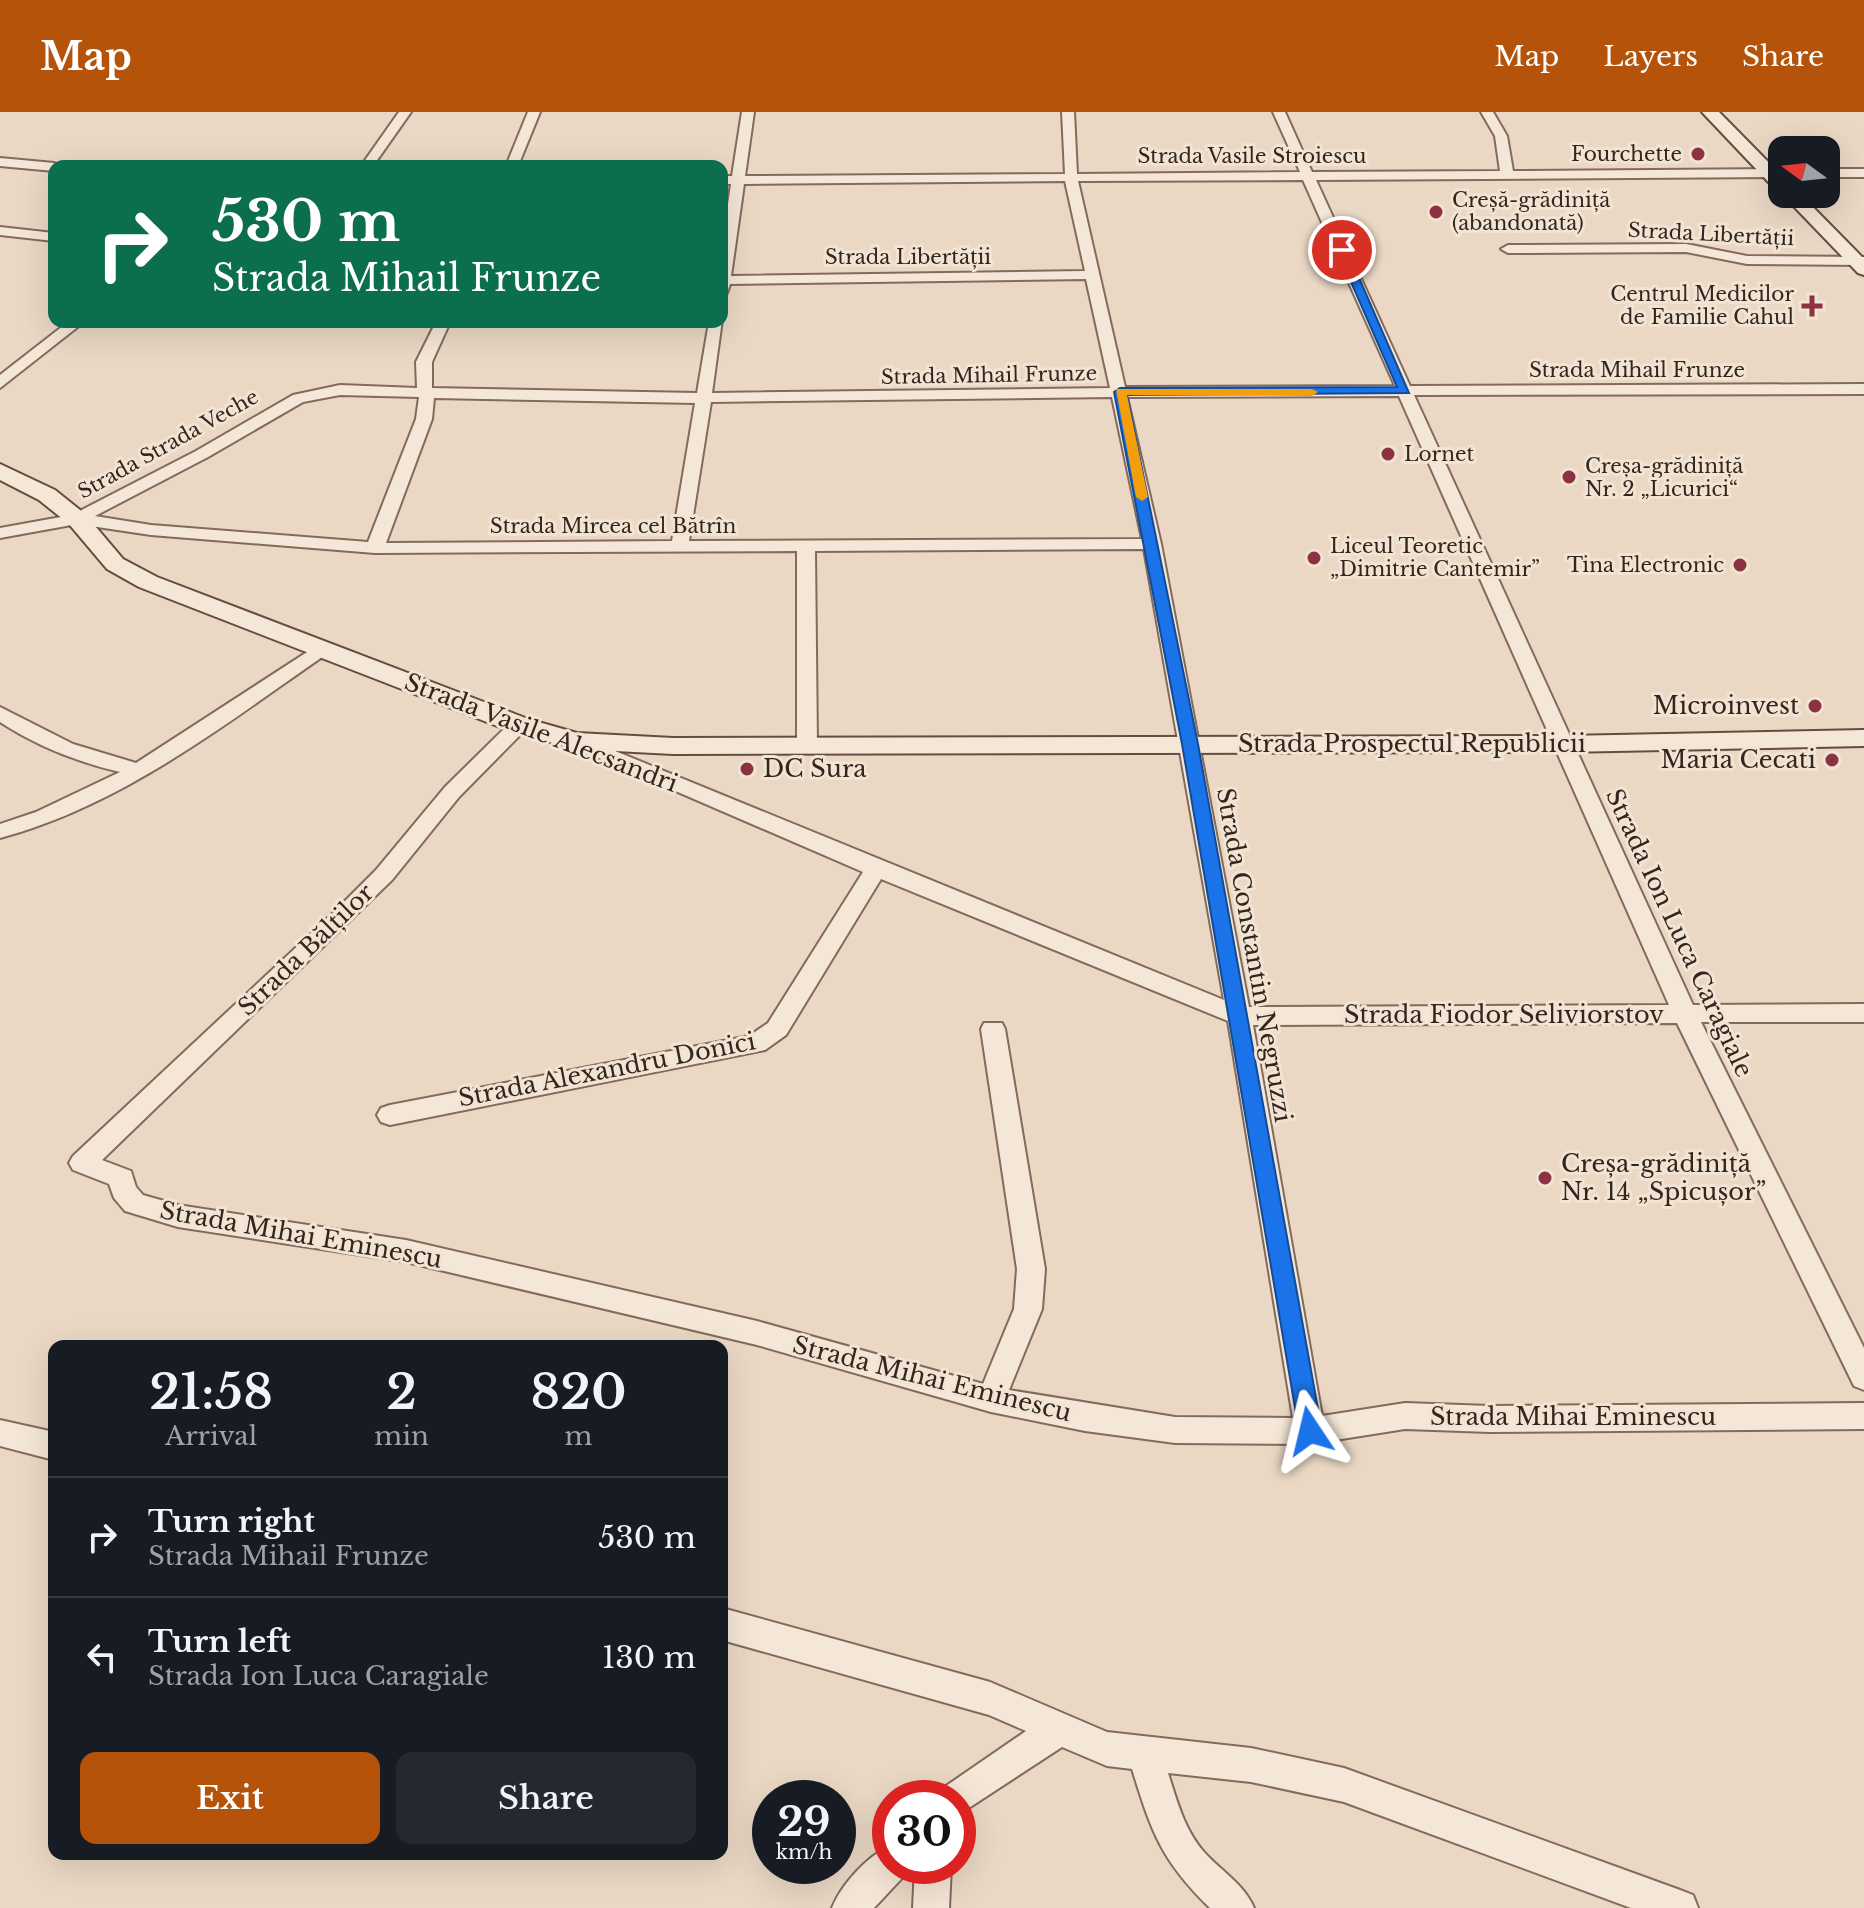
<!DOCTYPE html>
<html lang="en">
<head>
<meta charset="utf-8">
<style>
	:root { --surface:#171b24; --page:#242831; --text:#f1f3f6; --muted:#9ea1a6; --line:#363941; --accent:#b45309 }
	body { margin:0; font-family:"Libre Baskerville",serif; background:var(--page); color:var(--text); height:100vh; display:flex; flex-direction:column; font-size:30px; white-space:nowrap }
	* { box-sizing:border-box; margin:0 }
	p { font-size:26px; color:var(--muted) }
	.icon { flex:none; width:44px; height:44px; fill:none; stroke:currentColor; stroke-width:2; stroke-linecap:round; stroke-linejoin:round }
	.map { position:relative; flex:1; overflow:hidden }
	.drawer { position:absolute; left:48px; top:1228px; width:680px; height:520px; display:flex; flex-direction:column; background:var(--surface); border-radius:16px; box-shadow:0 8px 32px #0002 }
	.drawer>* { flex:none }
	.top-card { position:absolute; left:48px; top:48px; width:680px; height:168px; border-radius:16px; box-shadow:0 8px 32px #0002; background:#0b6e4f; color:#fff; overflow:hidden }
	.needle { width:52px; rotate:285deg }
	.buttons { position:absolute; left:1768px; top:24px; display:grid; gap:16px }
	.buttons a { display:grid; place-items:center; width:72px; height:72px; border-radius:16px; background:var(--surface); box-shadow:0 8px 32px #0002; font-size:40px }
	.speed { position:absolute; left:752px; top:1668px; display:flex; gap:16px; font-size:40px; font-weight:700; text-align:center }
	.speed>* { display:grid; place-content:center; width:104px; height:104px; border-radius:50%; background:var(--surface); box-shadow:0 8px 32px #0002; line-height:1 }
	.speed small { font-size:20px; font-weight:400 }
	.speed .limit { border:12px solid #d22; background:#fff; color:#111 }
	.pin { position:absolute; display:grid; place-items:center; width:68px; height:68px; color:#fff; margin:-34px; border:4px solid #fff; border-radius:50%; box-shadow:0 2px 8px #0007 }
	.me { position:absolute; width:88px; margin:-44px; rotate:350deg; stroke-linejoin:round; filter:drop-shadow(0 0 6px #0008) }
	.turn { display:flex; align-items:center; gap:28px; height:168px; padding:0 32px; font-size:36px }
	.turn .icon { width:104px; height:104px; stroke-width:2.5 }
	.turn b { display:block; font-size:56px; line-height:68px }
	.eta { display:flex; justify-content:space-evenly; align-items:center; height:136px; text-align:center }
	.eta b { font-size:48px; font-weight:600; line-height:56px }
	.action { display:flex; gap:16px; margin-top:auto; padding:16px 32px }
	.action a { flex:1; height:92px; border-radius:16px; background:var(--accent); color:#fff; font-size:32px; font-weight:600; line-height:92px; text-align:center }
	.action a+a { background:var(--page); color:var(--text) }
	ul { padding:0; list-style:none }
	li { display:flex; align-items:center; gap:24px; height:120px; padding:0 32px; border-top:2px solid var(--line) }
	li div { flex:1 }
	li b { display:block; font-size:30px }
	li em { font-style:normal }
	header { display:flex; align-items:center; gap:48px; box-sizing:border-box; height:112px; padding:0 40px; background:var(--accent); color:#fff }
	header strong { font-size:38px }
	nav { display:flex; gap:44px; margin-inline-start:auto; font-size:28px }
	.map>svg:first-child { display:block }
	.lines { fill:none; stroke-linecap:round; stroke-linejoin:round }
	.minor-casing { stroke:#836a5c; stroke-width:4 }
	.secondary-casing { stroke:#654c3f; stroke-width:4 }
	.minor { fill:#f5e7d7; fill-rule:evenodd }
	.secondary { fill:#f5e7d7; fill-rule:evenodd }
	.route { fill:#1a73e8; stroke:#114b97; stroke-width:2 }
	.slow { fill:#f59e0b }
	.poi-dot { fill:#8c3242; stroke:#f2e4d3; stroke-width:3 }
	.labels { text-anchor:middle; stroke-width:6; stroke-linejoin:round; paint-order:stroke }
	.far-poi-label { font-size:20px; fill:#34251f; stroke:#f2e4d3; text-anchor:start }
	.far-street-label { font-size:20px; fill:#34251f; stroke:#f2e4d3 }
	.poi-label { font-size:24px; fill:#34251f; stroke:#f2e4d3; text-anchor:end }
	.street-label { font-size:24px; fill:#34251f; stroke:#f2e4d3 }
</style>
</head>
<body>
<header>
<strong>Map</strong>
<nav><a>Map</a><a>Layers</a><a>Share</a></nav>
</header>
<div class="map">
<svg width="1864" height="1796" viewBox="0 0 1864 1796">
	<rect width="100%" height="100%" fill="#ead8c4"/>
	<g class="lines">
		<!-- minor casing -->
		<g class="minor-casing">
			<g id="minor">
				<polygon points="399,0 411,0 373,54 361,54"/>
				<polygon points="528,0 540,0 518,54 506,54"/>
				<path d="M742 0H754L745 64 1065 62 1062 0H1074L1077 62 1300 60 1273 0H1285L1312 60 1500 59 1495 24 1481 0H1493L1507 24 1513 59 1782 57V65L1316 68 1410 274 1864 272V282L1414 283 1693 893 1864 892V910H1701L1864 1236V1278L1854 1274 1677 911 1253 913 1322 1304 1405 1291 1490 1294 1864 1291V1317L1490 1320 1405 1317 1310 1332 1175 1331 1085 1319 991 1300 757 1233 406 1150 178 1115 125 1099 114 1086 109 1072 73 1058 69 1051 73 1044 334 800 376 758 445 675 512 609H526L529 613 526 617 459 685 392 768 102 1048 131 1059 136 1075 143 1083 178 1093 406 1128 757 1209 983 1272 1014 1197 1017 1157 981 917 984 911H1002L1005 917 1045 1157 1042 1197 1009 1278 1175 1305 1293 1306 1228 909 881 767 786 923 765 938 390 1013 381 1010 377 1003 381 996 390 993 749 924 768 911 863 760 569 633 566 629 576 623 1224 888 1144 437 815 439 817 634 807 640 797 634V439L375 441 151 423 77 412 0 426V416L72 403 196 339 293 283 340 273 417 276 416 250 436 210H450L432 250V276L697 281 709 210 722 208 712 281 1110 276 1086 167 730 172 727 181 722 182V132L731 72H722V64H732ZM1303 68 1395 274 1125 275 1078 69ZM1065 69 1085 159 731 164 744 72ZM340 283 419 285 416 307 368 430 151 413 95 404 208 345 303 290ZM1399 284 1669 893 1249 895 1161 432 1127 285ZM1112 285 1142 427 689 429 711 290ZM434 286 695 291 672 429 386 431 432 307Z"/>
				<polygon points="0,46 54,51 59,54 54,54 54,59 0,54"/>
				<rect x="1826" y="57" width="38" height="8"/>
				<polygon points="0,115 54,121 54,129 0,123"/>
				<polygon points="1686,132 1747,144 1864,145 1864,153 1747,152 1686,140 1508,141 1501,137 1508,133"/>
				<polygon points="68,210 84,210 0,276 0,263"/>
				<path d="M321 531 331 537 328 541C225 612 123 693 0 726V712L36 700 120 660C77 650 37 634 0 610V595L73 632 136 651Z"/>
				<polygon points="0,1308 54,1320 54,1348 0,1334"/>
				<path d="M722 1496 990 1570 1107 1620 1251 1636 1344 1656 1680 1778 1693 1783 1698 1796H1631L1344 1690 1251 1670 1168 1661C1177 1689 1184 1717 1204 1740 1221 1759 1244 1772 1254 1796H1210C1161 1748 1152 1721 1132 1657L1107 1654 1062 1635 958 1703V1686H941L946 1674 1026 1619 989 1603 722 1528Z"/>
				<path d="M890 1734V1754H907L903 1765 874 1796H832C841 1773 867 1744 890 1734Z"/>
				<polygon points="915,1754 951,1754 949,1796 913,1796"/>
			</g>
		</g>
		<!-- secondary casing -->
		<g class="secondary-casing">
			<g id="secondary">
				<polygon points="1702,0 1719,0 1782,64 1782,79 1776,78"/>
				<polygon points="1782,82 1800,82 1864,147 1864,163 1858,161"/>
				<polygon points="0,352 55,378 85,402 123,447 157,465 528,607 577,621 673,626 1564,624 1864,618 1864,634 1564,640 673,642 576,637 510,619 139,475 107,457 69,412 39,388 0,368"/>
			</g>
		</g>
		<!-- minor -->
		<use href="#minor" class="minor"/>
		<!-- secondary -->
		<use href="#secondary" class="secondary"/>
	</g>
	<!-- route -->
	<polygon class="route" points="1342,135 1347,138 1409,281 1127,283 1198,632 1322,1319 1318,1327 1310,1330 1302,1327 1299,1319 1182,632 1114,280 1120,276 1397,275 1337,138"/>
	<!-- slow -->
	<polygon class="slow" points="1116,277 1312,277 1318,280 1312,284 1127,283 1148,385 1142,389 1136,385"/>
	<!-- markers -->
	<g class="poi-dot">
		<circle cx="1698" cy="42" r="8"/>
		<circle cx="1436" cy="100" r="8"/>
		<path d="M1808 182h8v8h8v8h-8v8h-8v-8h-8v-8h8z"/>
		<circle cx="1388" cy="342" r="8"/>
		<circle cx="1569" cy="365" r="8"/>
		<circle cx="1314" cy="446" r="8"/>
		<circle cx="1740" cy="453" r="8"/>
		<circle cx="1815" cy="594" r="8"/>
		<circle cx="1832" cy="648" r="8"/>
		<circle cx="747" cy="657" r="8"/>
		<circle cx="1545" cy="1066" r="8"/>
	</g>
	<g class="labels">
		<!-- far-poi labels -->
		<g class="far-poi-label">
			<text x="1682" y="49" text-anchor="end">Fourchette</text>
			<text x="1452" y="95">Creșă-grădiniță<tspan x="1452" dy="23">(abandonată)</tspan></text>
			<text x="1794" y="189" text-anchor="end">Centrul Medicilor<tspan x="1794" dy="23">de Familie Cahul</tspan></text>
			<text x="1404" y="349">Lornet</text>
			<text x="1585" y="361">Creșa-grădiniță<tspan x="1585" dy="23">Nr. 2 „Licurici“</tspan></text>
			<text x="1330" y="441">Liceul Teoretic<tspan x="1330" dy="23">„Dimitrie Cantemir”</tspan></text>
			<text x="1724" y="460" text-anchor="end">Tina Electronic</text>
		</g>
		<!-- far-street labels -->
		<g class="far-street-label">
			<text x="1252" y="51">Strada Vasile Stroiescu</text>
			<text transform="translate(1711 122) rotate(3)" y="7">Strada Libertății</text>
			<text x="908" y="152">Strada Libertății</text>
			<text x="1637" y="265">Strada Mihail Frunze</text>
			<text transform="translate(989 263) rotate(-1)" y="7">Strada Mihail Frunze</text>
			<text transform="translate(168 332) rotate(-29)" y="7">Strada Strada Veche</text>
			<text x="613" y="421">Strada Mircea cel Bătrîn</text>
		</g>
		<!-- poi labels -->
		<g class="poi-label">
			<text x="1799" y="602">Microinvest</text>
			<text x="1816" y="656">Maria Cecati</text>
			<text x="763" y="665" text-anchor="start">DC Sura</text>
			<text x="1561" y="1060" text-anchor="start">Creșa-grădiniță<tspan x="1561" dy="28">Nr. 14 „Spicușor”</tspan></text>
		</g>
		<!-- street labels -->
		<g class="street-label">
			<text transform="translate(541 621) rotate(21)" y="8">Strada Vasile Alecsandri</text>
			<text x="1412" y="640">Strada Prospectul Republicii</text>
			<text transform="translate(1679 821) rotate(65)" y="8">Strada Ion Luca Caragiale</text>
			<text transform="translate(306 838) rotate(-44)" y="8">Strada Bălților</text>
			<text transform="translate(1254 843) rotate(80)" y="8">Strada Constantin Negruzzi</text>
			<text x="1504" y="911">Strada Fiodor Seliviorstov</text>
			<text transform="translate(607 958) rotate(-11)" y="8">Strada Alexandru Donici</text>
			<text transform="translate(301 1123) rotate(10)" y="8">Strada Mihai Eminescu</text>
			<text transform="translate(932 1267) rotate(14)" y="8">Strada Mihai Eminescu</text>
			<text x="1573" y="1313">Strada Mihai Eminescu</text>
		</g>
	</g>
</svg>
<div class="buttons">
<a><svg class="needle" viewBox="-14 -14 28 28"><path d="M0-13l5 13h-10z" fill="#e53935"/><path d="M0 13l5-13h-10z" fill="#9ea1a6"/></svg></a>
</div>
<div class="speed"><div>29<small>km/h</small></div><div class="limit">30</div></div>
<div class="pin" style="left:1342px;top:138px;background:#d93025"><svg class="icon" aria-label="arrive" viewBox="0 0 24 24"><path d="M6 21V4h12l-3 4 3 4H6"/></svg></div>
<svg class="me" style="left:1310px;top:1319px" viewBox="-20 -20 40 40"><path d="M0-17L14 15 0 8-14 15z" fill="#1a73e8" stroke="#fff" stroke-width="4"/></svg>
<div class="top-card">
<div class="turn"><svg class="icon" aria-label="right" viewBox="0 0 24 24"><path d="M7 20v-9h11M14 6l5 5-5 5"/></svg><div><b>530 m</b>Strada Mihail Frunze</div></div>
</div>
<section class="drawer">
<div class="eta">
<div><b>21:58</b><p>Arrival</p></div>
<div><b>2</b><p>min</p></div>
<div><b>820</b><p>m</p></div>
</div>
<ul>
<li><svg class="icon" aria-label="right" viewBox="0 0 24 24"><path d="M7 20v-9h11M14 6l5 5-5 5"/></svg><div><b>Turn right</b><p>Strada Mihail Frunze</p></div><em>530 m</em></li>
<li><svg class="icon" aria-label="left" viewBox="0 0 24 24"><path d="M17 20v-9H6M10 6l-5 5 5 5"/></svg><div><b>Turn left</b><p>Strada Ion Luca Caragiale</p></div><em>130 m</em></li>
</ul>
<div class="action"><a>Exit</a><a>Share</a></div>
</section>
</div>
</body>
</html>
